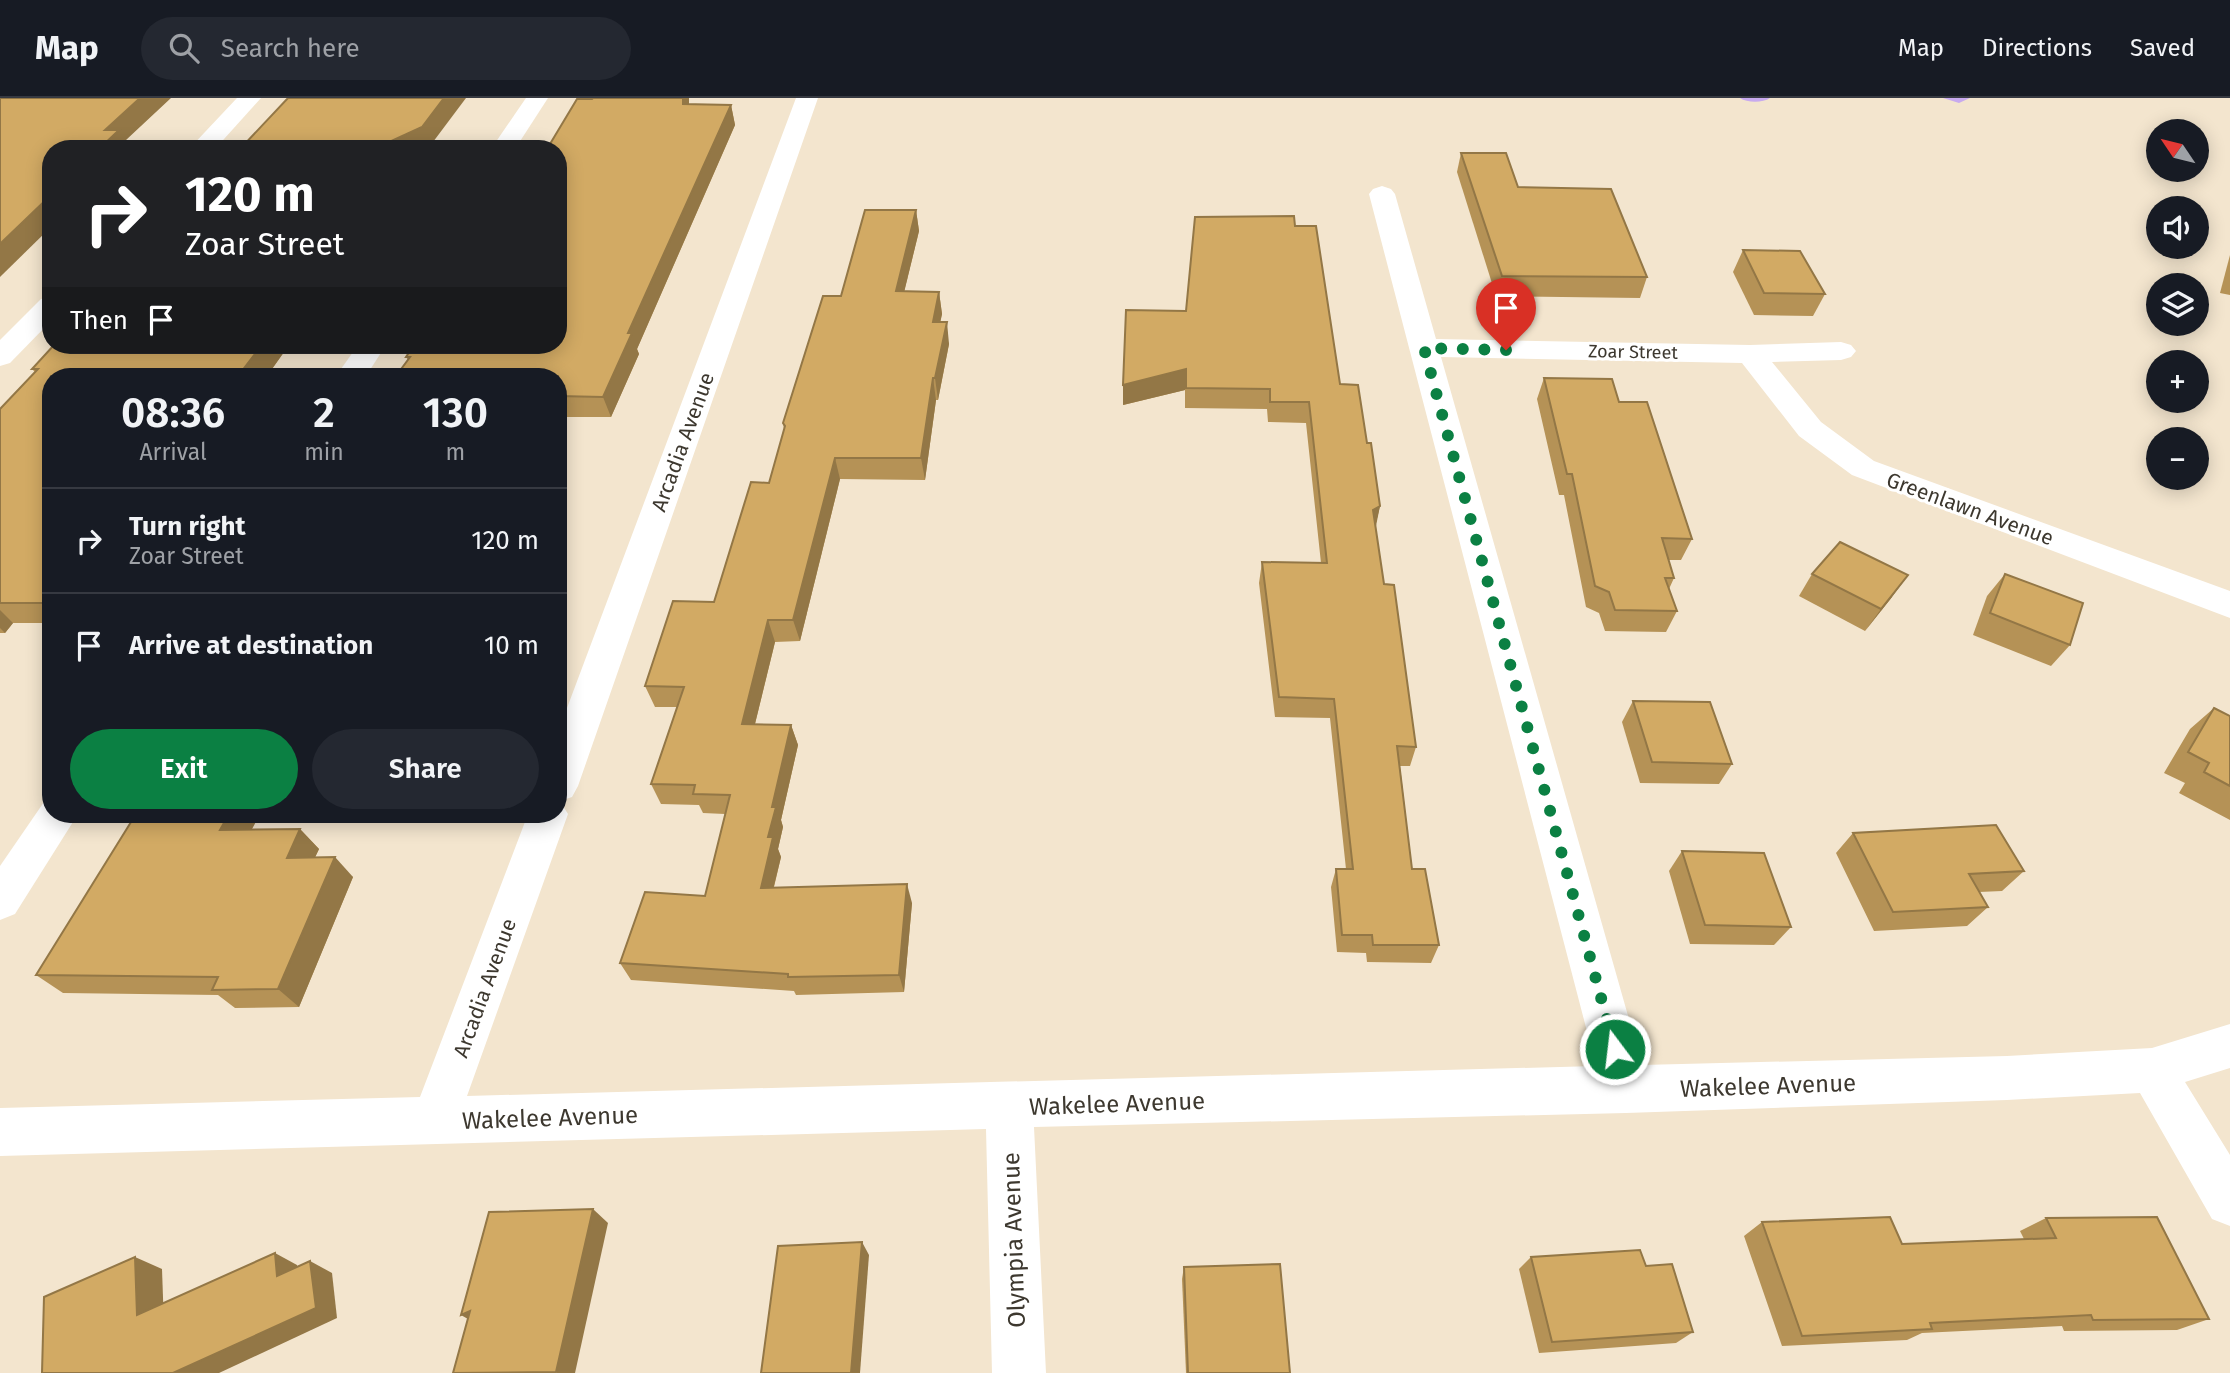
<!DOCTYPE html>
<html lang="en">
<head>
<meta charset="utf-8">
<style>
	:root { --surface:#171b24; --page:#242831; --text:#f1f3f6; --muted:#9ea1a6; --line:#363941; --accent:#0b8043 }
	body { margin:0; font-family:"Fira Sans",sans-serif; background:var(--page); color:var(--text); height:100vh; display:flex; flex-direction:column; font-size:26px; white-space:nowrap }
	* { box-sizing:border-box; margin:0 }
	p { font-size:23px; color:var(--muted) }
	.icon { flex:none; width:38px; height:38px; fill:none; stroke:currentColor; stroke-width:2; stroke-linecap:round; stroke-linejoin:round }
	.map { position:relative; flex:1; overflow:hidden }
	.panel { position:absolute; left:42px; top:270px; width:525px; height:455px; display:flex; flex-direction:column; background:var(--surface); border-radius:28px; box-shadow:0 4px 18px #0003 }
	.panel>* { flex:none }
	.hud { position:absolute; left:42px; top:42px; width:525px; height:214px; border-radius:28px; box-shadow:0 4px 18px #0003; background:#202124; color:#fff; overflow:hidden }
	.needle { width:46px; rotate:305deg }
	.fabs { position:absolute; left:2146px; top:21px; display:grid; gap:14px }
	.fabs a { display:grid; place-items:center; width:63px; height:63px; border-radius:50%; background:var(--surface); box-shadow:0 4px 18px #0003; font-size:35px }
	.pin { position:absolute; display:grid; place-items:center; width:60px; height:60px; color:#fff; margin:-72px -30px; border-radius:50% 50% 50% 0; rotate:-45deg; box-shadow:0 0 7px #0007 }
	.pin .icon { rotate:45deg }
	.me { position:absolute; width:77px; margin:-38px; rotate:345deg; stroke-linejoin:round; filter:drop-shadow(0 0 5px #0008) }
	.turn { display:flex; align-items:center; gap:24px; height:147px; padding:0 28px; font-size:32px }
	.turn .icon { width:91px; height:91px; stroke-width:2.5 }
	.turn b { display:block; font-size:49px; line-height:60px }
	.then { display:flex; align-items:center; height:66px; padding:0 28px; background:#0003; gap:14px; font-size:26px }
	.eta { display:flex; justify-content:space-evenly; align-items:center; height:119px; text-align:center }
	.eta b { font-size:42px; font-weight:600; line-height:49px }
	.cta { display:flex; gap:14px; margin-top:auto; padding:14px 28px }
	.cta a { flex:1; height:80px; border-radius:42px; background:var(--accent); color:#fff; font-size:28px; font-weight:600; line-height:80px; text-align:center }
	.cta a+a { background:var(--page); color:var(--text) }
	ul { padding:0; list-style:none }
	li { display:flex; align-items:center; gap:21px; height:105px; padding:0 28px; border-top:2px solid var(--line) }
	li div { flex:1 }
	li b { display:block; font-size:26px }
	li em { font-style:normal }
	header { display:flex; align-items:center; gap:42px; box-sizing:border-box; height:98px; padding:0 35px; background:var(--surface); border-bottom:2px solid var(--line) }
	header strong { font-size:33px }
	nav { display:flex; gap:38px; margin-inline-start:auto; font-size:24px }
	.search { width:490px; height:63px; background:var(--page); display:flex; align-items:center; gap:18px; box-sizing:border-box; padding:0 24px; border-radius:38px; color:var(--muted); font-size:26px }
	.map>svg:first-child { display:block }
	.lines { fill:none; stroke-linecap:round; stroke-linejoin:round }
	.stream { fill:#c8aaef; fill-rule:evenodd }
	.minor { fill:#fff; fill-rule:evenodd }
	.wall { fill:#b59256 }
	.shaded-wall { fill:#937746 }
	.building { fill:#d2aa64; stroke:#937746; stroke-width:2 }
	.route { stroke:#0b8043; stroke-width:12; stroke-dasharray:0 21.6 }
	.labels { text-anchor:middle; stroke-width:6; stroke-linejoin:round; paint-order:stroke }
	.far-street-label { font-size:18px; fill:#3d382f; stroke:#fff }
	.street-label { font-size:21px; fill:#3d382f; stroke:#fff }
	.near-street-label { font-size:24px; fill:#3d382f; stroke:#fff }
</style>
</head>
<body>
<header>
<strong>Map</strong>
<div class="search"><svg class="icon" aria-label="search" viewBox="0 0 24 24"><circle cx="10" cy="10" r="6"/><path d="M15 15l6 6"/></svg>Search here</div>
<nav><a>Map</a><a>Directions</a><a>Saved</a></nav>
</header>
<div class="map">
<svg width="2230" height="1275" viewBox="0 0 2230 1275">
	<rect width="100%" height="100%" fill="#f3e5ce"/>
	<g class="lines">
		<!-- stream -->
		<g class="stream">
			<path d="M1740 0H1770C1763 5 1747 5 1740 0Z"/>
			<polygon points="1943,0 1970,0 1959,5"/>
		</g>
		<!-- minor -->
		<g class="minor">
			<polygon points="237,0 261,0 215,51 189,51"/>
			<polygon points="526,0 548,0 515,51 491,51"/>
			<polygon points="796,0 818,0 578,688 572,699 560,703 568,716 467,998 1596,968 1369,96 1373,91 1382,88 1391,91 1395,96 1436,241 1750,247 1841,244 1851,247 1856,253 1851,259 1841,262 1772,264 1821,324 1874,363 2230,493 2230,520 1852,377 1799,338 1742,265 1441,259 1642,967 2007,958 2152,950 2230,926 2230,970 2185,984 2230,1057 2230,1128 2212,1121 2140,995 2007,1002 1626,1015 1034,1029 1046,1275 992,1275 986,1031 0,1058 0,1010 420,999 528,716 558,716 558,634"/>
			<polygon points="51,199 51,223 10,265 0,268 0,242 41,201"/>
			<polygon points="358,247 386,247 366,278 336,278"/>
			<polygon points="51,702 51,716 78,716 15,816 0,822 0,768 44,704"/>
		</g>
	</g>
	<!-- wall -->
	<g class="wall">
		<polygon points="689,6 731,7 735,27 637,251 639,256 611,319 558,319 558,278 408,262 406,259 558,247"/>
		<polygon points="1461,55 1518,89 1647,179 1640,200 1496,198 1457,74"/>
		<polygon points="916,112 919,133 904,194 939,194 942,216 940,224 949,246 938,302 936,302 925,382 840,381 800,543 775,544 755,626 791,627 798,647 781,722 783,729 778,751 781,759 774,789 912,805 904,894 796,897 794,893 631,882 620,865 705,798 725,716 703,715 699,707 661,706 651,686 677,609 655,609 645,588 714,504 769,385 784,331 783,325 841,198"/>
		<polygon points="1295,128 1340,286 1367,345 1380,408 1375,429 1384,486 1416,649 1410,668 1400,668 1412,771 1439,847 1431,865 1367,864 1366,855 1337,854 1331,789 1336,771 1346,771 1330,620 1275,619 1259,485 1262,464 1321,465 1306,325 1268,324 1267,311 1185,310 1185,292 1123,307 1186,213"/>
		<polygon points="1743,152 1825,196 1813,218 1754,217 1733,174"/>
		<polygon points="2230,157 2230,197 2220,195"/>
		<polygon points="54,247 289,247 267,278 51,278 51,525 13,525 5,535 0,535 0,311 35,274 32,271"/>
		<polygon points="1544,280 1619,304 1692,441 1681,462 1669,462 1674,480 1669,491 1677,513 1666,534 1605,533 1599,515 1586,509 1564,397 1559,397 1537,301"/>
		<polygon points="1812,476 1892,499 1865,533 1799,498"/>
		<polygon points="2005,476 2070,547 2051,568 1973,537 1987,498"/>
		<polygon points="1633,603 1732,666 1719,686 1640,685 1622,624"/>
		<polygon points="2214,610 2230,618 2230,722 2179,695 2185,685 2164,675 2190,631"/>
		<polygon points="136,716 260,716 251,732 300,731 319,751 315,759 353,779 299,909 235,910 218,897 63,895 36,877"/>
		<polygon points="1853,735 2024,773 2002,793 1979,794 1988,809 1967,828 1874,833 1836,755"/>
		<polygon points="1682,753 1791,829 1774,847 1690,846 1669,773"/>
		<polygon points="2046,1120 2209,1221 2177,1232 2064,1233 2062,1228 1922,1235 1907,1242 1782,1248 1744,1138 1762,1124 1902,1146 2024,1141 2020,1133"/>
		<polygon points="1531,1159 1646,1168 1693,1234 1676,1245 1539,1255 1519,1171"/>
		<polygon points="1184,1169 1290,1275 1186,1275 1182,1181"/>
	</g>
	<!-- shaded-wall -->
	<g class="shaded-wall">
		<polygon points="140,0 171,0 126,42 131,51 99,51 105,32"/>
		<polygon points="444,0 466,0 430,48 425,51 374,51"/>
		<polygon points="683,0 689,0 689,26 683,6"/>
		<polygon points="731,7 735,27 637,251 639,256 611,319 603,299 628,235"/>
		<polygon points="51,97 51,129 0,179 0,146"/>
		<polygon points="916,112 919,133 899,215 896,193"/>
		<polygon points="939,194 942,216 936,245 933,224"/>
		<polygon points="947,224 949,246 938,302 935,280"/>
		<polygon points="262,247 289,247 267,278 238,278"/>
		<polygon points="1186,271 1185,292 1123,307 1123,287"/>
		<polygon points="933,280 936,302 925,382 921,360"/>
		<polygon points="835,360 840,381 800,543 793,522"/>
		<polygon points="1380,408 1376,428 1368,433 1373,412"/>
		<polygon points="1908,477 1892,499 1865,533 1881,511"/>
		<polygon points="0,512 13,525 5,535 0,530"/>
		<polygon points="768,522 775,544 750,646 742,626"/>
		<polygon points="791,627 798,647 781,722 783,729 778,751 781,759 769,808 761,790 772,709"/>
		<polygon points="229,716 260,716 241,752 220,732"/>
		<polygon points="300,731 319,751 306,779 287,760"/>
		<polygon points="335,759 353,779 299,909 278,891"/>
		<polygon points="907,786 912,805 904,894 899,877"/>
		<polygon points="593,1111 608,1125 575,1275 557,1275 556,1274"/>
		<polygon points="862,1144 869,1157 860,1275 851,1275"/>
		<polygon points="275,1155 297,1167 300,1190 277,1178"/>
		<polygon points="135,1159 162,1171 164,1228 137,1217"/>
		<polygon points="310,1163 332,1175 337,1220 219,1275 173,1275"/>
		<polygon points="470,1213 480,1228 461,1217"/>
	</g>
	<!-- building -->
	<g class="building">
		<polygon points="0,0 140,0 105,32 119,32 99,51 51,51 51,97 0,146"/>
		<polygon points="288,0 444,0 422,29 374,51 240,51"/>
		<polygon points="593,0 683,0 683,6 731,7 628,235 632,235 603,299 558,298 558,278 396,278 410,259 406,259 414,247 558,247 558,51 547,51 577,1 592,1"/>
		<polygon points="1461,55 1506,55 1518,89 1611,91 1647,179 1502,178"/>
		<polygon points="865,112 916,112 896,193 939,194 933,224 947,224 935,280 933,280 921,360 835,360 793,522 768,522 742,626 791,627 772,709 776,709 768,739 773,739 761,790 907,786 899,877 788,879 788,876 620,865 645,794 705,798 730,697 693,696 695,687 651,686 684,589 645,588 673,503 714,504 751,384 769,385 785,328 783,325 823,198 841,198"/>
		<polygon points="1294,118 1295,128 1316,128 1340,286 1358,287 1367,345 1371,345 1380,408 1373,412 1384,486 1394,487 1416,649 1397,648 1412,771 1425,771 1439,847 1373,847 1372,837 1342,837 1336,771 1353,771 1334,601 1279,599 1262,464 1327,465 1309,304 1270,304 1270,291 1186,290 1186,271 1123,287 1126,212 1186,213 1195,119"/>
		<polygon points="1743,152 1800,153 1825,196 1764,195"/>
		<polygon points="54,247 262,247 238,278 51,278 51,505 0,505 0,311 38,271 32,271"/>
		<polygon points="1544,280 1612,281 1619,304 1647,304 1692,441 1662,440 1674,480 1665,480 1677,513 1615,512 1609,494 1595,488 1572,376 1567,376"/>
		<polygon points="1840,444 1908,477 1881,511 1812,476"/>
		<polygon points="2005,476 2083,505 2070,547 1990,515"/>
		<polygon points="1633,603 1710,604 1732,666 1652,664"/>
		<polygon points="2214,610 2230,618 2230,688 2204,674 2209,665 2188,654"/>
		<polygon points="136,716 229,716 220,732 300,731 287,760 335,759 278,891 212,892 218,879 36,877"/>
		<polygon points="1996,727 2024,773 1969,776 1988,809 1893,814 1853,735"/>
		<polygon points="1682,753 1764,755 1791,829 1705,827"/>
		<polygon points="593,1111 556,1274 453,1275 470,1213 461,1217 489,1114"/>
		<polygon points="1890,1119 1902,1146 2056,1140 2046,1120 2157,1119 2209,1221 2093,1222 2091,1217 1930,1225 1932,1231 1802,1238 1762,1124"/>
		<polygon points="862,1144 851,1275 761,1275 778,1148"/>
		<polygon points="1640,1152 1646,1168 1672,1166 1693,1234 1552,1244 1531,1159"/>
		<polygon points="275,1155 277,1178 310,1163 316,1210 173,1275 42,1275 44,1199 135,1159 137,1217"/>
		<polygon points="1280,1166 1290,1275 1188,1275 1184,1169"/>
	</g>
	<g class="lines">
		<!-- route -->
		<polyline class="route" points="1506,252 1424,250 1615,951"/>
	</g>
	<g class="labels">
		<!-- far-street labels -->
		<g class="far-street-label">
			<text transform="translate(1633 254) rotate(1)" y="6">Zoar Street</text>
		</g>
		<!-- street labels -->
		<g class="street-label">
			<text transform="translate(683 344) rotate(-70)" y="7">Arcadia Avenue</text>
			<text transform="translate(1970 411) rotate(20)" y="7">Greenlawn Avenue</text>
			<text transform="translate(485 890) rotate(-70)" y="7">Arcadia Avenue</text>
		</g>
		<!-- near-street labels -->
		<g class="near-street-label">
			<text transform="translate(1768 988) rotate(-2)" y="8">Wakelee Avenue</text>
			<text transform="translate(1117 1006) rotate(-2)" y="8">Wakelee Avenue</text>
			<text transform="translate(550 1020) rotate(-2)" y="8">Wakelee Avenue</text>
			<text transform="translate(1014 1142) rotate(-92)" y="8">Olympia Avenue</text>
		</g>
	</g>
</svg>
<div class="fabs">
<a><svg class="needle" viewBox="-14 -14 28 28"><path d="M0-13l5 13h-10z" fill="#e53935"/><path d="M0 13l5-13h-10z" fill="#9ea1a6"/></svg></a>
<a><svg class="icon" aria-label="sound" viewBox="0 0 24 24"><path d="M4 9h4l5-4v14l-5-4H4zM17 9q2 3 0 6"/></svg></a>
<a><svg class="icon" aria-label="layers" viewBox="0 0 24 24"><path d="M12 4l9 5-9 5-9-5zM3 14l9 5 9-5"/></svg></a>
<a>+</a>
<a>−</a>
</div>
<div class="pin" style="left:1506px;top:252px;background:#d93025"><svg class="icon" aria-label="arrive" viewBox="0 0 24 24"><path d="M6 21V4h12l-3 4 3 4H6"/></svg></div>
<svg class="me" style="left:1615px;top:951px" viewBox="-20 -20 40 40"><circle r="17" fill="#0b8043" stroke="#fff" stroke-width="3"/><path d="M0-11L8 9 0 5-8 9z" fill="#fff"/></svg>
<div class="hud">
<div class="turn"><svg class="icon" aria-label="right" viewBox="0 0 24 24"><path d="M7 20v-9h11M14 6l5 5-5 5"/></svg><div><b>120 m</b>Zoar Street</div></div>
<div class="then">Then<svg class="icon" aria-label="arrive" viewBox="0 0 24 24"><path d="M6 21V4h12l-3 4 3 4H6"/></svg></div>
</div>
<section class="panel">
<div class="eta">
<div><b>08:36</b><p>Arrival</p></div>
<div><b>2</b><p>min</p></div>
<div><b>130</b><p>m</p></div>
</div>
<ul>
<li><svg class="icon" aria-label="right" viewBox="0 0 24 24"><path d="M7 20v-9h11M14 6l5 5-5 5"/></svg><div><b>Turn right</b><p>Zoar Street</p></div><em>120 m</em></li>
<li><svg class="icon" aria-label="arrive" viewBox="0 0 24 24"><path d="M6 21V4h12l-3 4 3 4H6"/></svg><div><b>Arrive at destination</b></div><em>10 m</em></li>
</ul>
<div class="cta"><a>Exit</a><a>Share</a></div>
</section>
</div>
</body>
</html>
